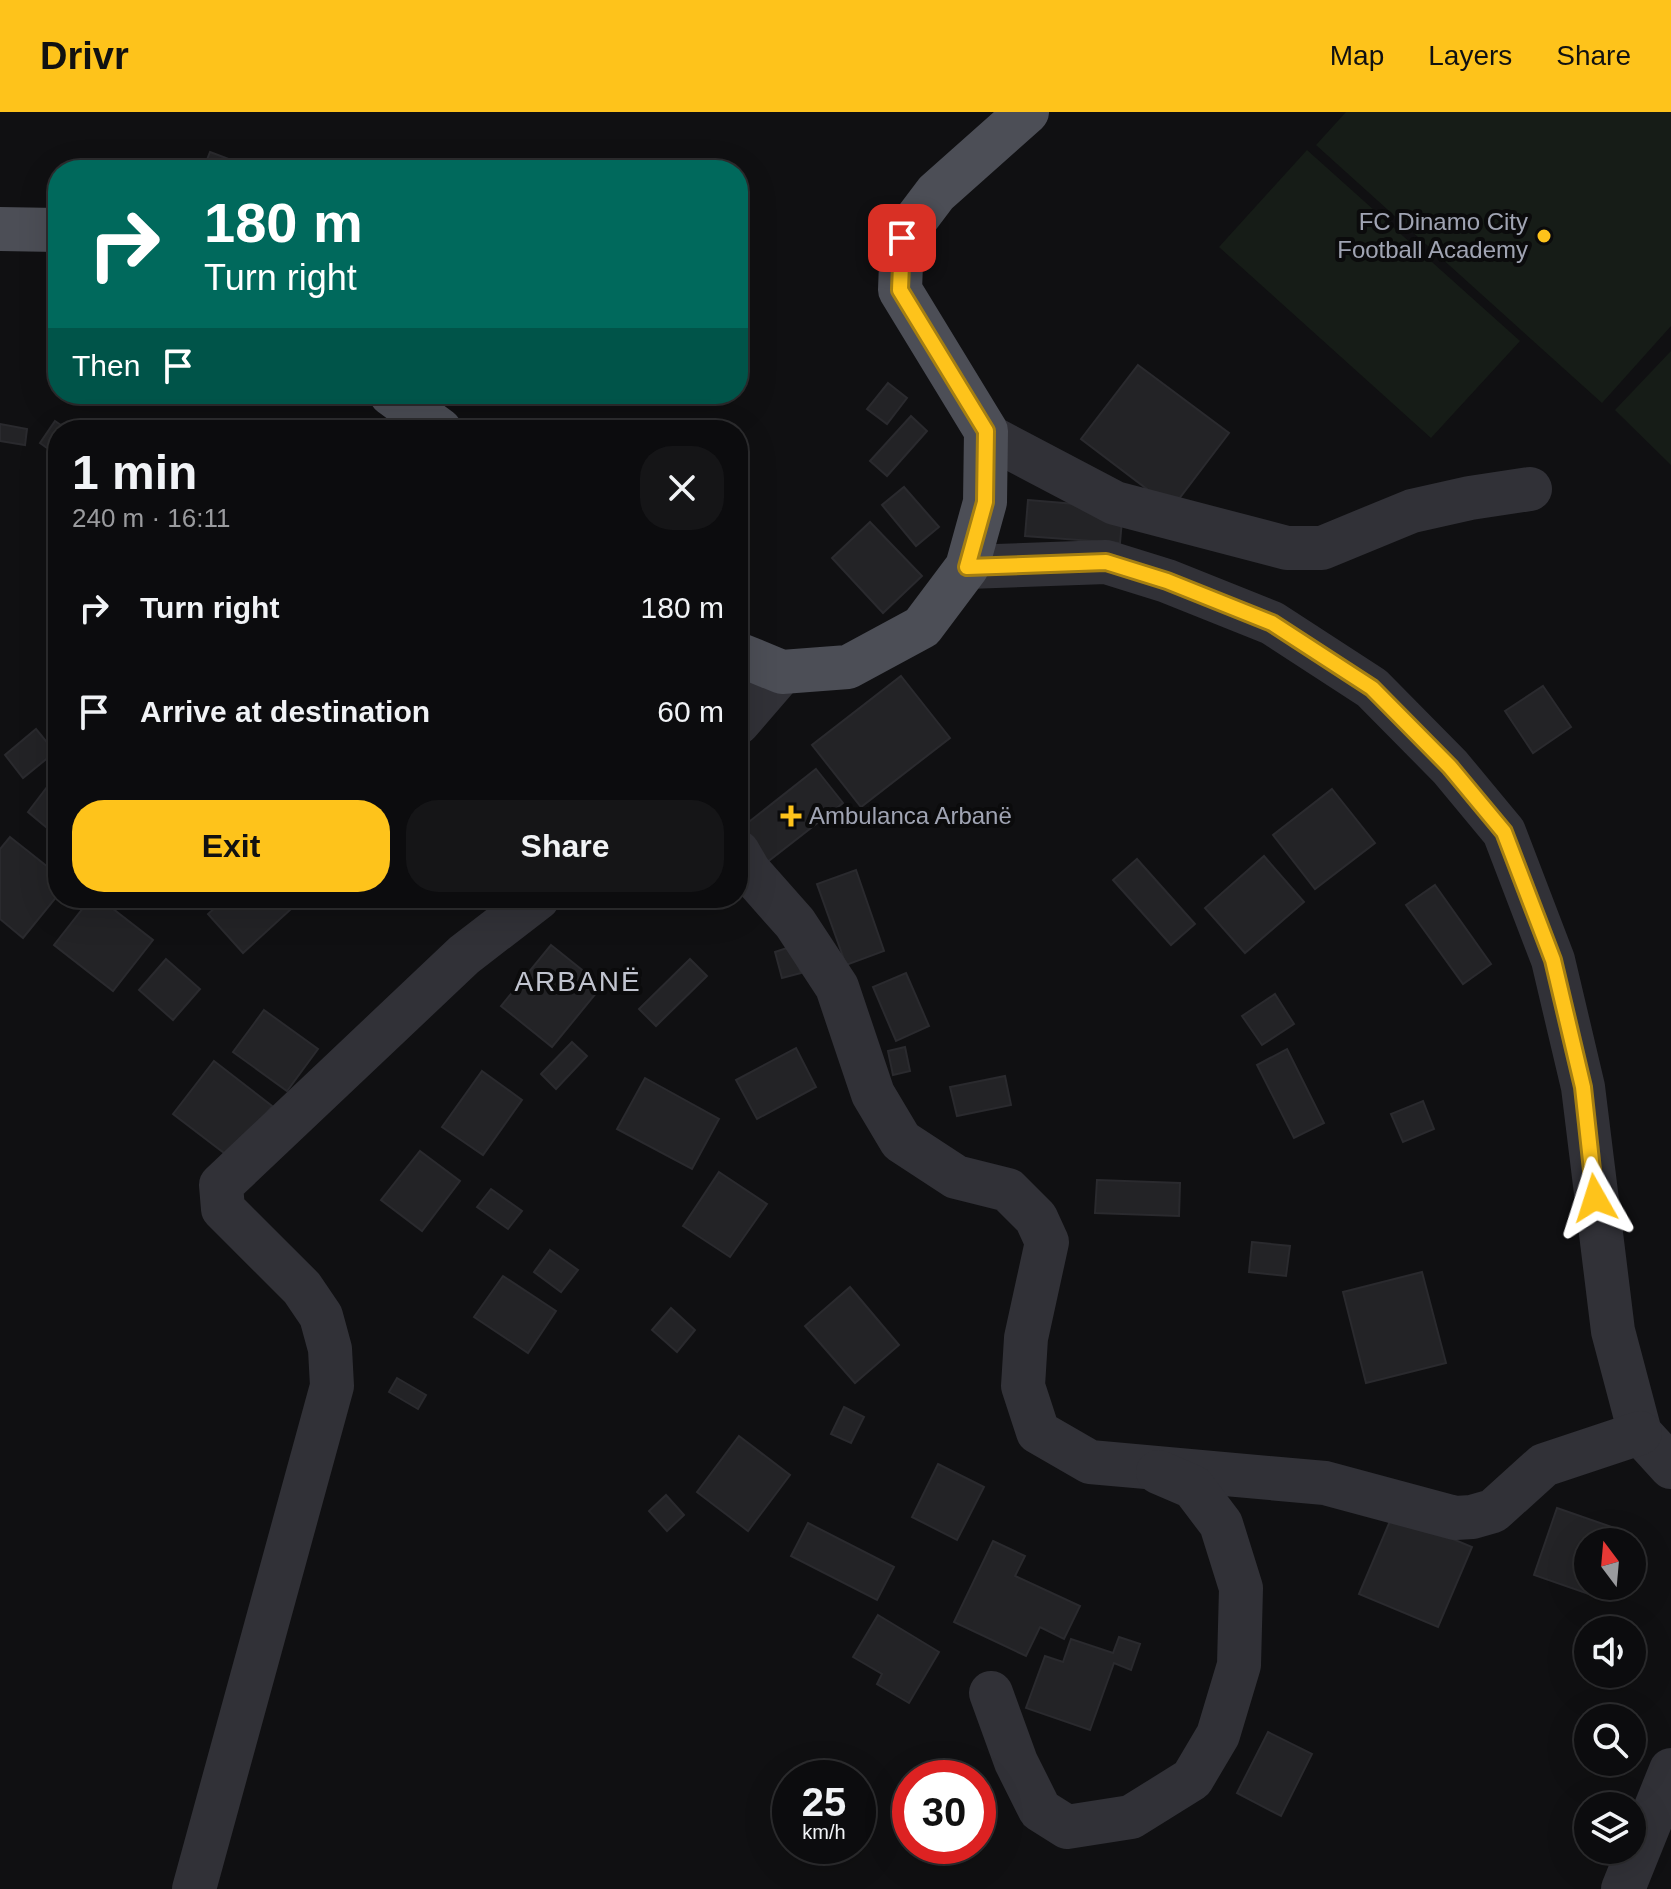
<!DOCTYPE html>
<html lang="en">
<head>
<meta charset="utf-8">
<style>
	:root { --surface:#0c0c0e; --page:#151517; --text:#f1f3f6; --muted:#9a9b9e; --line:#2c2c2e; --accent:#fec31b }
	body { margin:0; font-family:Helvetica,sans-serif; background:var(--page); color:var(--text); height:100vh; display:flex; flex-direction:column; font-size:30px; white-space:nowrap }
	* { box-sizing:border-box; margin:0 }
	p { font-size:26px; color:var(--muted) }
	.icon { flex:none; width:44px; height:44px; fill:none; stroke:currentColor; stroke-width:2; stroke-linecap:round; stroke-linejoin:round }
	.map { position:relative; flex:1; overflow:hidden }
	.details { position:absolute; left:48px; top:308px; width:700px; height:488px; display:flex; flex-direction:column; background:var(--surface); border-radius:32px; box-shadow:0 8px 32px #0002,0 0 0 2px var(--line) }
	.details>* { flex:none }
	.hud { position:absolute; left:48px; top:48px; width:700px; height:244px; border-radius:32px; box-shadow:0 8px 32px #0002,0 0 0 2px var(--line); background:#00695c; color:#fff; overflow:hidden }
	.needle { width:52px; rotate:344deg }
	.controls { position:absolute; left:1574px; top:1416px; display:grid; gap:16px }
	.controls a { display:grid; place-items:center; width:72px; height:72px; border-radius:50%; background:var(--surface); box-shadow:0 8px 32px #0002,0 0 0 2px var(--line); font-size:40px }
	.speed { position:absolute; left:772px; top:1648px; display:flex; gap:16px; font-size:40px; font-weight:700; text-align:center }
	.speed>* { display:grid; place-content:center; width:104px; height:104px; border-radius:50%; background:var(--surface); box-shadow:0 8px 32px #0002,0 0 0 2px var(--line); line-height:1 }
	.speed small { font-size:20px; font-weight:400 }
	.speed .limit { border:12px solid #d22; background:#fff; color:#111 }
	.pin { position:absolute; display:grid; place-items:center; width:68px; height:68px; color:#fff; margin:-34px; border-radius:16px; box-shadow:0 4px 12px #0006 }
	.me { position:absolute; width:88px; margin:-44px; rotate:354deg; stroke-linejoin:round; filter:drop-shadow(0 0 6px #0008) }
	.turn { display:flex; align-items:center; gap:28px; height:168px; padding:0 24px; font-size:36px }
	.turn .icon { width:104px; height:104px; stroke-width:2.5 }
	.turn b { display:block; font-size:56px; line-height:68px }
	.then { display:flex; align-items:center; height:76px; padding:0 24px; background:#0003; gap:16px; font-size:30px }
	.round { display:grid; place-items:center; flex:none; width:84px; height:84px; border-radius:32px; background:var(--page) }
	.overview { display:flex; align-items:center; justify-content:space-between; height:136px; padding:0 24px }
	h1 { font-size:48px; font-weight:600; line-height:60px }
	.cta { display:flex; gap:16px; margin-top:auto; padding:16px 24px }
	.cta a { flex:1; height:92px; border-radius:32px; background:var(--accent); color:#111; font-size:32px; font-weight:600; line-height:92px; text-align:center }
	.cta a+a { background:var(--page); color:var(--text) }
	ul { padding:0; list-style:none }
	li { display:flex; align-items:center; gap:24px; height:104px; padding:0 24px }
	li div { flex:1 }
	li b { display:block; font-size:30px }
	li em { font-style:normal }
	header { display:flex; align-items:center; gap:48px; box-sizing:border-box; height:112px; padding:0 40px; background:var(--accent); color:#111 }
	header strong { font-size:38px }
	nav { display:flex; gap:44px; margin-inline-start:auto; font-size:28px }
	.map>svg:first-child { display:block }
	.green { fill:#161c17 }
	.building { fill:#232326; stroke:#2a2a2e; stroke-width:2 }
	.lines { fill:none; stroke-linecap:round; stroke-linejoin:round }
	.minor { stroke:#313137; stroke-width:44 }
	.major { stroke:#4c4e56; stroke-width:44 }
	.route-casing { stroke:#a57f12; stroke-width:20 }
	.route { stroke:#fec31b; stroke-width:14 }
	.poi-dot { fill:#fec31b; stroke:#0b0b0c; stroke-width:3 }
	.labels { text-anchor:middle; stroke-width:8; stroke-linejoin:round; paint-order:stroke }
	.poi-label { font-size:24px; fill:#a0a4b3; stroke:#0b0b0c; text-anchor:end }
	.quarter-label { font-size:28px; letter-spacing:2px; fill:#c1c4cf; stroke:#0b0b0c }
</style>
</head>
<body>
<header>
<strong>Drivr</strong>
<nav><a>Map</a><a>Layers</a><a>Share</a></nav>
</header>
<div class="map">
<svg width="1671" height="1777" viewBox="0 0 1671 1777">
	<rect width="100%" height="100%" fill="#101012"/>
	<!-- green -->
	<g class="green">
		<polygon points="1346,0 1671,0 1671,214 1602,291 1316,33"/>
		<polygon points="1307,38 1520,229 1431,326 1219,135"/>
		<polygon points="1671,239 1671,353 1615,298"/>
	</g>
	<!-- building -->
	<g class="building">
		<polygon points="210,40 258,58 203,58"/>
		<polygon points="1138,253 1229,321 1172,396 1081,327"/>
		<polygon points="888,271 907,286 887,312 867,297"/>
		<polygon points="911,304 927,319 887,364 870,349"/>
		<polygon points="55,309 68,318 58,318 58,336 54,341 40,331"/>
		<polygon points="0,312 27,317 25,333 0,329"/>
		<polygon points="904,375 939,415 916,434 882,393"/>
		<polygon points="1028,388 1123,396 1120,431 1025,424"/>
		<polygon points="870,410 922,464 883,501 832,446"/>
		<polygon points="901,564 950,626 861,695 812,633"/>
		<polygon points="1543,574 1571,615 1533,641 1505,599"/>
		<polygon points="36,617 55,640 23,666 5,643"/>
		<polygon points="816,657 843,691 766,751 740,717"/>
		<polygon points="54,666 58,669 58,700 46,715 28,700"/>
		<polygon points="1332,677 1375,731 1315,777 1273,723"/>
		<polygon points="10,725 58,763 58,783 23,826 0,807 0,737"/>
		<polygon points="1264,744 1304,790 1245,841 1205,796"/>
		<polygon points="1137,747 1195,812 1171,833 1113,768"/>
		<polygon points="856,758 884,839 846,853 817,772"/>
		<polygon points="1435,773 1491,852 1463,872 1406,793"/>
		<polygon points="91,786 99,786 153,828 113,879 54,833"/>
		<polygon points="226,786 303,786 243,841 208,802"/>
		<polygon points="551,833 602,874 552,935 501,894"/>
		<polygon points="793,834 801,861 782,866 775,840"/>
		<polygon points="166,847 200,877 173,908 139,878"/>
		<polygon points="690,847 707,864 656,914 639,897"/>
		<polygon points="906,861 929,914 896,929 873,875"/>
		<polygon points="1275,882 1294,912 1262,933 1242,904"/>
		<polygon points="264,898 318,937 287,979 233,940"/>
		<polygon points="572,930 587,944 556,977 541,962"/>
		<polygon points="905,935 910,959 893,963 888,939"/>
		<polygon points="796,936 816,975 757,1007 736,968"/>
		<polygon points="1287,937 1324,1011 1294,1026 1257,953"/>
		<polygon points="214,949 272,994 232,1047 173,1002"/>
		<polygon points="482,959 522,988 483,1043 442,1015"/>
		<polygon points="1005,964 1011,993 957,1004 950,975"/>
		<polygon points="645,966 719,1007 692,1057 617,1017"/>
		<polygon points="1423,989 1434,1017 1403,1030 1391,1002"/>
		<polygon points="420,1039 460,1069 422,1119 381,1088"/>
		<polygon points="719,1060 767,1092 730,1145 683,1114"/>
		<polygon points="1097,1068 1180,1071 1179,1104 1095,1101"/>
		<polygon points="491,1077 522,1099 508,1117 477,1095"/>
		<polygon points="1252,1130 1290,1134 1286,1164 1249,1160"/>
		<polygon points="550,1138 578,1158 561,1180 534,1160"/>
		<polygon points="1422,1160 1446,1251 1366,1271 1343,1180"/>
		<polygon points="503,1164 556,1199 528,1241 474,1205"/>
		<polygon points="850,1175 899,1233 855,1271 805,1214"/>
		<polygon points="671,1196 695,1218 677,1240 652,1218"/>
		<polygon points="397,1266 426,1283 418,1297 389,1280"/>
		<polygon points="844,1295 864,1305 851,1331 831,1322"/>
		<polygon points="739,1324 790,1363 748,1419 697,1380"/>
		<polygon points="938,1352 984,1375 957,1428 912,1405"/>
		<polygon points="666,1383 684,1403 667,1419 649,1399"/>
		<polygon points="1557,1396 1629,1421 1626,1430 1588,1430 1588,1474 1611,1474 1606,1488 1534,1463"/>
		<polygon points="1393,1402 1472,1435 1438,1515 1359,1482"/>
		<polygon points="808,1411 894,1455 877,1488 791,1444"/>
		<polygon points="993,1429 1025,1444 1015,1464 1080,1494 1064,1527 1040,1515 1026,1544 954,1510"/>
		<polygon points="878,1503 939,1540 909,1591 877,1572 882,1562 853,1545"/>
		<polygon points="1119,1525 1140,1532 1131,1558 1114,1551 1090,1618 1026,1596 1045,1544 1063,1550 1071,1527 1113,1541"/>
		<polygon points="1268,1620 1312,1642 1281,1704 1237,1681"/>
	</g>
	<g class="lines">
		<!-- minor -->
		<g class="minor">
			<polyline points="986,323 1115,391 1287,436 1322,436 1412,399 1470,386 1530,377"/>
			<polyline points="967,455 1106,450 1167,469 1272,511 1372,576 1450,655 1504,720 1553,848 1583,975 1613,1219 1640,1321 1671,1355"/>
			<polyline points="738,611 782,560"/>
			<polyline points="738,740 749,759 795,811 837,875 873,982 901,1029 956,1065 1008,1078 1036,1106 1047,1130 1026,1226 1023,1274 1038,1320 1090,1350 1325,1371 1455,1406 1472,1405 1493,1399 1544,1353 1640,1321"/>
			<polyline points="991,1581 1016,1650 1040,1698 1067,1715 1131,1705 1192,1667 1218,1623 1239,1553 1241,1476 1221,1412 1193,1375 1158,1360"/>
			<polyline points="194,1777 332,1274 330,1237 321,1204 302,1176 223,1097 221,1073 464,843 538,786"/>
			<polyline points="1623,1777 1671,1658"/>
		</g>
		<!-- major -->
		<g class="major">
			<polyline points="0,117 58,118"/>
			<polyline points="391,282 440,318"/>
			<polyline points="738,542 782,560 848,555 922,515 967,455 985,390 986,319 900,178 902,126 936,81 1027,0"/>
		</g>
	</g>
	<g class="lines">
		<!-- route casing -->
		<g class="route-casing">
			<polyline id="route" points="902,126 900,178 986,319 985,390 967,455 1106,450 1167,469 1272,511 1372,576 1450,655 1504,720 1553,848 1583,975 1595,1086"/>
		</g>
		<!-- route -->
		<use href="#route" class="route"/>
	</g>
	<!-- markers -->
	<g class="poi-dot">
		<circle cx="1544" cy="124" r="8"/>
		<path d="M787 692h8v8h8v8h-8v8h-8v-8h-8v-8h8z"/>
	</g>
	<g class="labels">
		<!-- poi labels -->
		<g class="poi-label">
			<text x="1528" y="118">FC Dinamo City<tspan x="1528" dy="28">Football Academy</tspan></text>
			<text x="809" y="712" text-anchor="start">Ambulanca Arbanë</text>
		</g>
		<!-- quarter labels -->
		<g class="quarter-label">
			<text x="578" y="879">ARBANË</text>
		</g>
	</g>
</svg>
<div class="controls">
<a><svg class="needle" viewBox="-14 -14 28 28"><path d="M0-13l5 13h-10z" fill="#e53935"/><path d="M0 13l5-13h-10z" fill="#9a9b9e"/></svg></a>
<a><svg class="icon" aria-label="sound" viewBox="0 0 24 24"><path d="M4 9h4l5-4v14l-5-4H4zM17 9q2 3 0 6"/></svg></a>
<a><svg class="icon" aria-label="search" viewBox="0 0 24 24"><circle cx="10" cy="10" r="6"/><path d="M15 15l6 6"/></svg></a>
<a><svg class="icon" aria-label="layers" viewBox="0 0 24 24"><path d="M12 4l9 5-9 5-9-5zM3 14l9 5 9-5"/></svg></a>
</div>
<div class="speed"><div>25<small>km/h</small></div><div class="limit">30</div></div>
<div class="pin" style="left:902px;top:126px;background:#d93025"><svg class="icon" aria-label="arrive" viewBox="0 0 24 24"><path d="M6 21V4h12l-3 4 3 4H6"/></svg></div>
<svg class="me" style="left:1595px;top:1086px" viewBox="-20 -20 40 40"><path d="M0-17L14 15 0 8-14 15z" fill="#fec31b" stroke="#fff" stroke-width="4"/></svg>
<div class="hud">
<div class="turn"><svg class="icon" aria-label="right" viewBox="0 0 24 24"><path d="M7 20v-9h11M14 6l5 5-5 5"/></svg><div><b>180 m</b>Turn right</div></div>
<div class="then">Then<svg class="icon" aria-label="arrive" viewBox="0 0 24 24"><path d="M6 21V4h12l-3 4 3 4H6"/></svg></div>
</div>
<section class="details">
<div class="overview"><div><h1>1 min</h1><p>240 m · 16:11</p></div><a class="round"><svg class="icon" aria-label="close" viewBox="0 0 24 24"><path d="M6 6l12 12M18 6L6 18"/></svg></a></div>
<ul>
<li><svg class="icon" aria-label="right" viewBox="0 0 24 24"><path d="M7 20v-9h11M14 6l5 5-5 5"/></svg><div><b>Turn right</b></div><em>180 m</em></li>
<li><svg class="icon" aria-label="arrive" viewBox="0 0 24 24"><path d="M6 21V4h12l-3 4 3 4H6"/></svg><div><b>Arrive at destination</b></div><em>60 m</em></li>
</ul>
<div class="cta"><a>Exit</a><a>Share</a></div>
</section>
</div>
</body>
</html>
